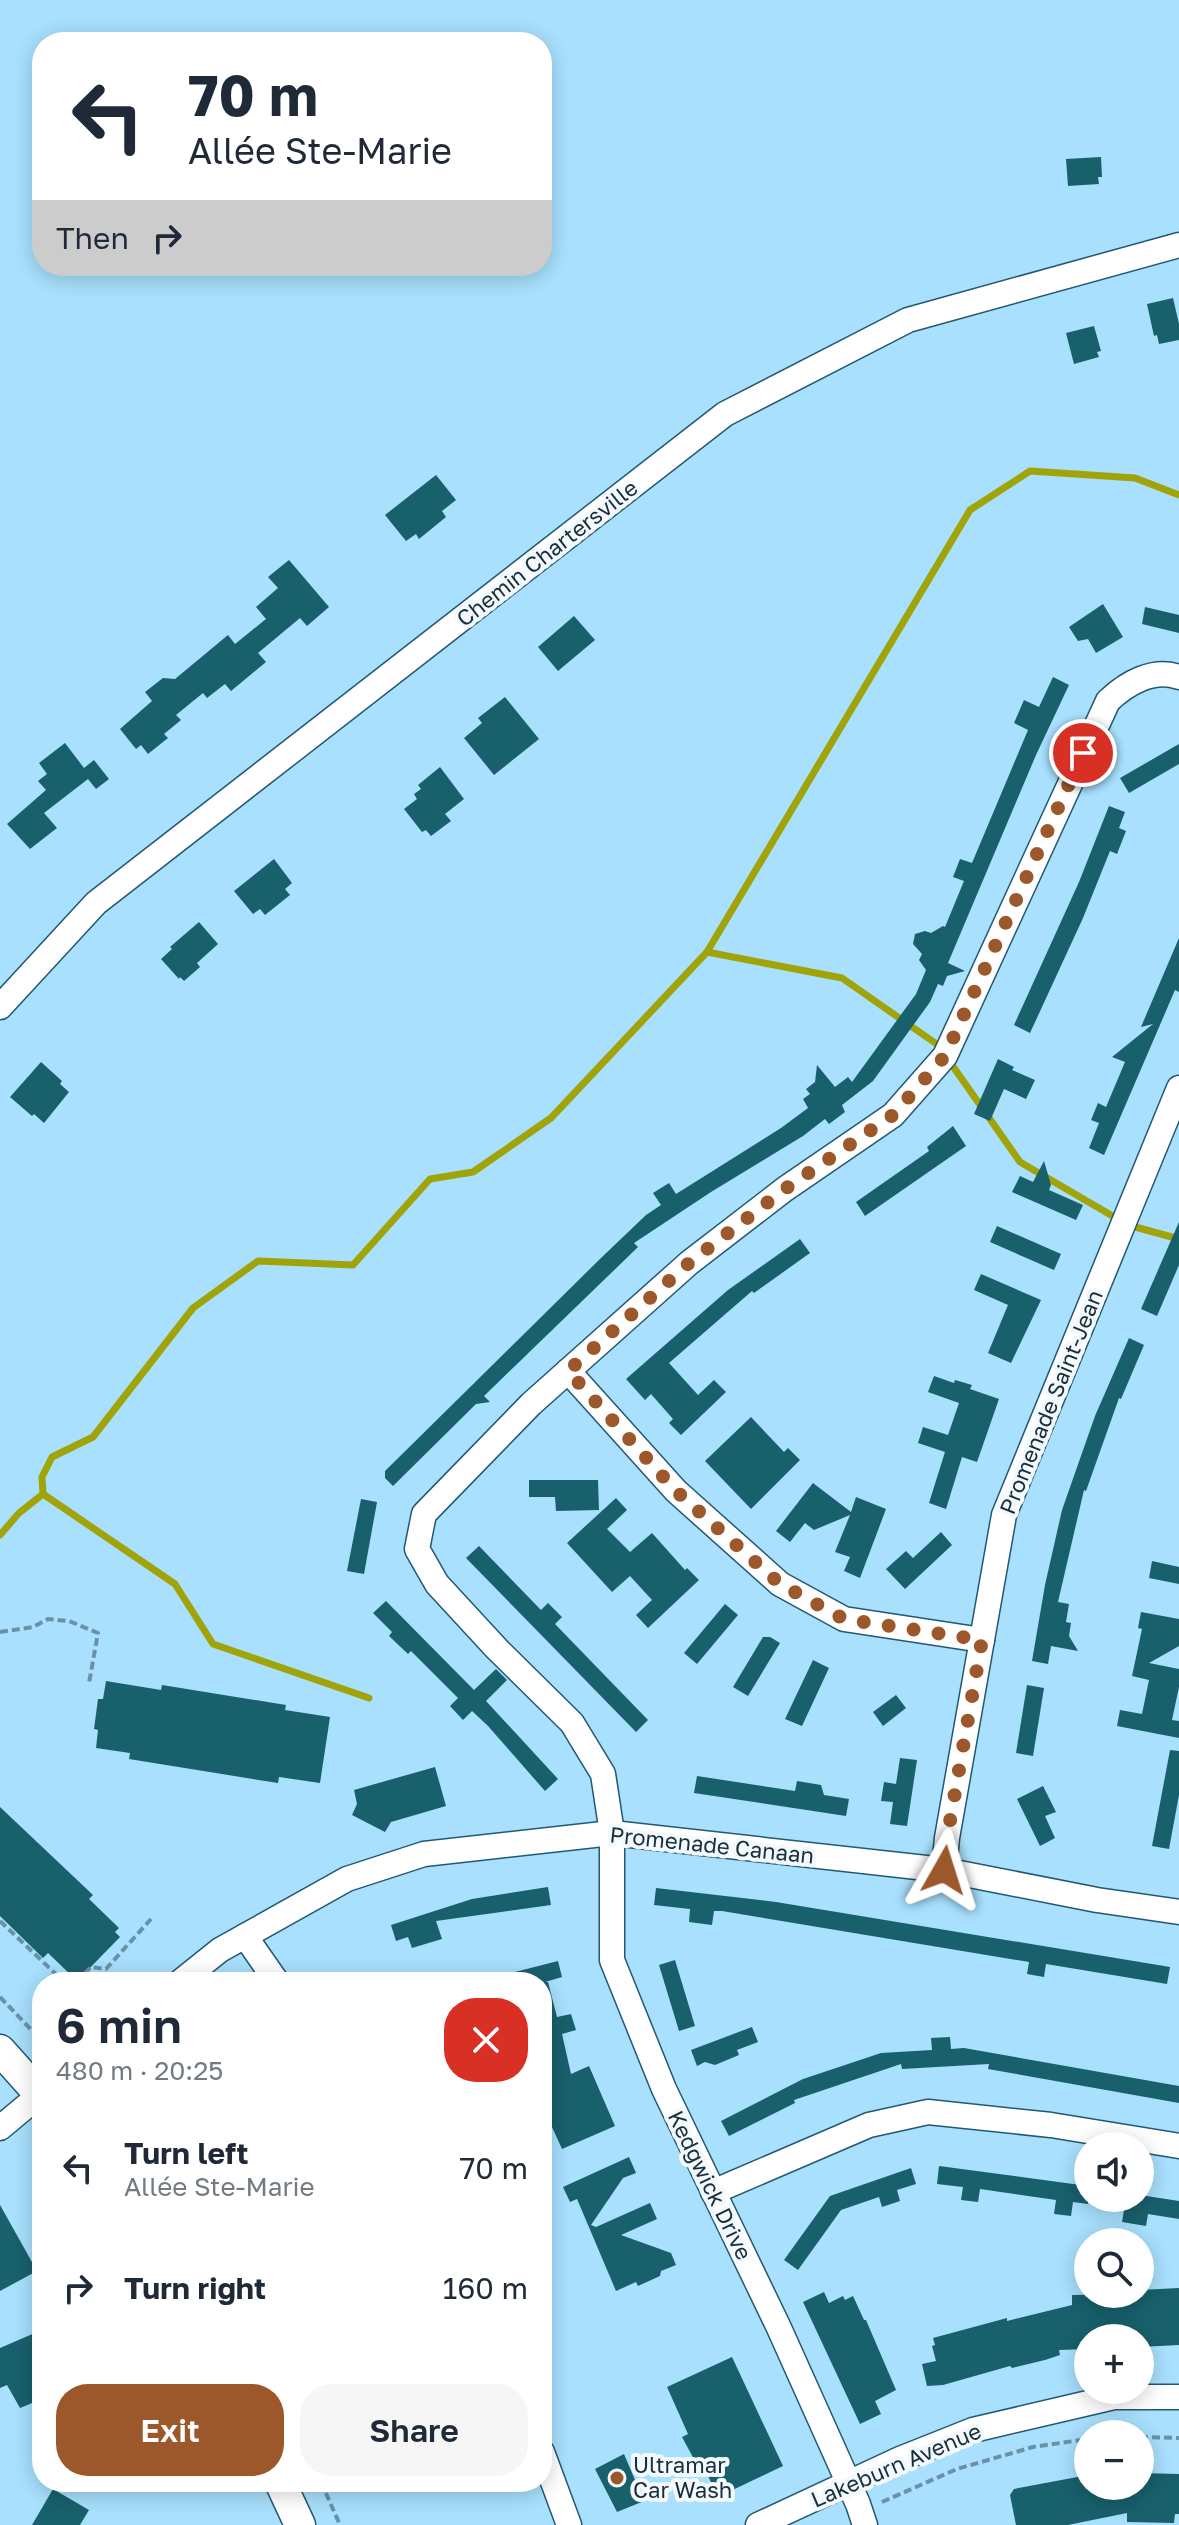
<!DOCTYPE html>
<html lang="en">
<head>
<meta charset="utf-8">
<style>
	:root { --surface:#fff; --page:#f6f6f7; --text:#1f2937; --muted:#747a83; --accent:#9c582b }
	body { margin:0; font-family:"Golos Text",sans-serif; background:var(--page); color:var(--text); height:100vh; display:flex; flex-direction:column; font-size:30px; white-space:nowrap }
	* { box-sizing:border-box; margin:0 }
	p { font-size:26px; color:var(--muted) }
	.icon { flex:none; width:44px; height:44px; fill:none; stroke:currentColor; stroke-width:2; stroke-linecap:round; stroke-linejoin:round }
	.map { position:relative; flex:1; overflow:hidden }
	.sheet { position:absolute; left:32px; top:1972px; width:520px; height:520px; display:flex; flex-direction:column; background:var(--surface); border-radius:32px; box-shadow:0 4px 20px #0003 }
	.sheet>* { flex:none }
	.banner { position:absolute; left:32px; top:32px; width:520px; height:244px; border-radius:32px; box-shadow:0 4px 20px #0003; background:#fff; color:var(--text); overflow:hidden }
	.fabs { position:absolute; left:1074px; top:2132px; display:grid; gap:16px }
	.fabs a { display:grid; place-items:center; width:80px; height:80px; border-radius:50%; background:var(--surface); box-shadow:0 4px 20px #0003; font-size:40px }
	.pin { position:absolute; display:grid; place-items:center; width:68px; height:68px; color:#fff; margin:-34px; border:4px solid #fff; border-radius:50%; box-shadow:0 2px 8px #0007 }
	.me { position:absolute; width:88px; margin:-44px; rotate:6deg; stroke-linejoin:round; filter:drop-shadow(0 0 6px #0008) }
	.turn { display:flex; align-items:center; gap:28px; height:168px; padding:0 24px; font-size:36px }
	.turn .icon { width:104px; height:104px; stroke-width:2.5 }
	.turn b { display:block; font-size:56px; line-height:68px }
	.then { display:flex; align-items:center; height:76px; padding:0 24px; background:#0003; gap:16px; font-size:30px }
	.round { display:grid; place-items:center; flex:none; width:84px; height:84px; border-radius:32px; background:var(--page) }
	.summary { display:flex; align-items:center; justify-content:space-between; height:136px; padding:0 24px }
	h1 { font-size:48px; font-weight:600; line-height:60px }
	.button { display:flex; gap:16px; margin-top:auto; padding:16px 24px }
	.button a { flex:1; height:92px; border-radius:32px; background:var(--accent); color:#fff; font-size:32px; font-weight:600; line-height:92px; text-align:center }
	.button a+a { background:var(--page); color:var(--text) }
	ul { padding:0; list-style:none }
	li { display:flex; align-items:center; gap:24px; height:120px; padding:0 24px }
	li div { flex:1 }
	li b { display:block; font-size:30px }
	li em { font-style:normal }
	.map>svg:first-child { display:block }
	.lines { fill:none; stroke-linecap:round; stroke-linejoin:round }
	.stream { stroke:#a0a409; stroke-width:7 }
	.building { fill:#18606c }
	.minor-casing { stroke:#225871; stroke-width:27 }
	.major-casing { stroke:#225871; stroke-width:33 }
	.path { stroke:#6992a8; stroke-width:4; stroke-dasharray:8 4; stroke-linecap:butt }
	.minor { stroke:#fff; stroke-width:24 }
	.major { stroke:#fff; stroke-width:30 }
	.route { stroke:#9c582b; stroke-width:14; stroke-dasharray:0 25.2 }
	.poi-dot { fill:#9c582b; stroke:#f3f9fc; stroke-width:3 }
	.labels { text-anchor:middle; stroke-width:8; stroke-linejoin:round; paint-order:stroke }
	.street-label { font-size:22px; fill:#182e3a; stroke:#f3f9fc }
	.poi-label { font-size:22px; fill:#182e3a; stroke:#f3f9fc; text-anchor:start }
</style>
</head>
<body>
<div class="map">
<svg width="1179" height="2525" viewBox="0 0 1179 2525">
	<rect width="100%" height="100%" fill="#a8e0fd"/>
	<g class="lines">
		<!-- stream -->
		<g class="stream">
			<polyline points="707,952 842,978 938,1045 1020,1162 1128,1225 1179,1239"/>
			<polyline points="43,1494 42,1477 52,1457 93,1437 193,1308 258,1261 353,1265 430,1179 473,1172 551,1118 707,952 970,510 1030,471 1135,478 1179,495"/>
			<polyline points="43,1494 175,1584 213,1644 369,1698"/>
			<polyline points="0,1535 19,1513 43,1494"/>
		</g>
	</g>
	<!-- building -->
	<g class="building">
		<polygon points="1101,157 1102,177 1098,177 1099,184 1068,186 1066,159"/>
		<polygon points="1173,298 1179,324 1179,340 1159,344 1157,335 1154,336 1147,304"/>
		<polygon points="1094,326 1101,351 1097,352 1099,357 1074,364 1066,333"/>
		<polygon points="436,475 456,500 442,511 446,517 419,539 416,534 406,541 385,515"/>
		<polygon points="289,560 329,607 307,626 300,618 258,653 266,662 231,691 225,684 207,698 203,693 176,715 181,720 164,734 168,738 148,754 141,745 136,749 120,729 152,701 145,692 163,678 175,679 228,635 235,644 266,619 256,607 278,588 268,577"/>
		<polygon points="1103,604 1123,637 1096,653 1088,639 1078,641 1069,627"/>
		<polygon points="1145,607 1179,615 1179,633 1142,624"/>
		<polygon points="574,616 595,640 558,671 538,647"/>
		<polygon points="1053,677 1069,685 1036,755 948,963 965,971 947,976 943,986 938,984 930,1002 873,1081 842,1105 845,1112 829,1124 825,1119 803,1136 711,1192 634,1243 638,1247 484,1396 490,1402 476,1404 393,1486 385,1478 385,1471 601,1258 646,1215 661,1205 653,1193 669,1183 676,1194 781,1128 808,1108 803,1099 810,1094 806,1089 815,1082 817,1065 835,1087 848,1077 852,1082 916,994 926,970 919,960 922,954 913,944 915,934 925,931 931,933 943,926 945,927 964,881 953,877 960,859 972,863 1028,730 1014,723 1024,700 1039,707"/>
		<polygon points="505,697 539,739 494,775 464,738 482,723 478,718"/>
		<polygon points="65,743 84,768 94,760 109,779 96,789 88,779 44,813 57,828 30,849 7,824 46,790 38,781 47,774 39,763"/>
		<polygon points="1179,744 1179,764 1129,793 1120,778"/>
		<polygon points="440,767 464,799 445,814 451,821 431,836 426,830 422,832 404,809 417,799 414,794 421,789 418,785"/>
		<polygon points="1109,806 1125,812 1119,828 1126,831 1117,854 1110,851 1083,918 1030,1033 1014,1025 1079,882"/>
		<polygon points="274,859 292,883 285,889 290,895 265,915 260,909 253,914 234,891"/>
		<polygon points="199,922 218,944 197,963 200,967 184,981 180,977 179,979 161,959 172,949 170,947"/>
		<polygon points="1179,938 1179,992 1175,990 1104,1155 1089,1148 1099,1123 1091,1120 1098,1103 1106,1107 1125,1062 1112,1057 1153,1024 1141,1027"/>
		<polygon points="998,1059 1014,1067 1012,1070 1035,1080 1026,1099 1004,1089 990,1121 974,1114"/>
		<polygon points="41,1062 62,1081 60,1084 69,1092 44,1123 34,1114 32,1116 10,1097"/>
		<polygon points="953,1126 966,1146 865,1216 856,1202 929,1151 927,1147"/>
		<polygon points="1044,1161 1051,1185 1049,1190 1083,1205 1076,1220 1012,1192 1020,1176 1033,1182"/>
		<polygon points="1179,1222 1179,1265 1157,1316 1141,1309"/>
		<polygon points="997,1226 1061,1254 1054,1270 990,1242"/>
		<polygon points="800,1239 810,1253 754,1293 752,1291 669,1363 698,1395 714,1380 726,1392 681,1435 669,1423 673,1419 651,1394 645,1400 626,1379 728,1290"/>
		<polygon points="981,1274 1041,1300 1011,1363 988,1353 1008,1305 974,1290"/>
		<polygon points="1129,1338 1144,1345 1121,1399 1119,1398 1086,1491 1084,1490 1058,1602 1069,1604 1066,1622 1071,1623 1069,1636 1078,1651 1051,1646 1048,1664 1032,1661 1045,1585 1062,1510 1095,1416"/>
		<polygon points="934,1376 954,1383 955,1380 972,1385 970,1389 999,1399 977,1462 962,1457 946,1509 929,1503 945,1452 918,1443 923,1427 948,1435 959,1403 928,1392"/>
		<polygon points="751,1417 784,1452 788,1448 800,1460 751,1509 705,1461"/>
		<polygon points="529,1480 598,1480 599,1510 556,1511 555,1497 529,1497"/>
		<polygon points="813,1483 851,1512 856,1497 886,1509 860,1578 844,1571 850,1557 835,1552 850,1515 814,1530 805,1523 790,1542 776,1531"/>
		<polygon points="616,1498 627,1510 607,1529 630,1552 652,1533 685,1570 687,1568 699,1580 648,1628 636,1615 652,1600 630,1576 612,1592 567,1543"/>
		<polygon points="361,1499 377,1502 364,1574 347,1571"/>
		<polygon points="941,1532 952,1545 905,1589 886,1569 906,1551 913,1558"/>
		<polygon points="479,1546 541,1610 548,1603 562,1617 555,1624 648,1720 636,1732 466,1558"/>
		<polygon points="1152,1561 1179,1567 1179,1584 1149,1578"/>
		<polygon points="386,1601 474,1690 496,1669 507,1680 486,1701 558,1779 545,1791 488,1726 472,1711 463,1720 450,1706 458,1698 411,1651 408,1654 389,1636 392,1632 373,1613"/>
		<polygon points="725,1604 738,1615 697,1664 684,1653"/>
		<polygon points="1141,1612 1179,1619 1179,1646 1149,1663 1179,1669 1179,1687 1172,1720 1179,1721 1179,1738 1117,1726 1120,1710 1142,1714 1149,1680 1132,1676 1142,1629 1138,1628"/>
		<polygon points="763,1637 770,1637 780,1643 748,1696 733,1687"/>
		<polygon points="813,1660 829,1668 802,1726 785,1719"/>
		<polygon points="106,1681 161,1690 162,1685 286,1705 285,1710 330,1717 320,1783 279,1777 278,1783 129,1759 130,1753 96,1748 98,1730 94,1729 98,1699 103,1699"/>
		<polygon points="1027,1685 1044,1688 1033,1756 1016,1753"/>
		<polygon points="896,1695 906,1708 883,1726 873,1712"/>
		<polygon points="1170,1750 1179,1751 1179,1795 1169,1849 1152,1846"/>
		<polygon points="900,1758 917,1760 907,1826 890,1824 893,1802 881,1801 884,1782 896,1784"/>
		<polygon points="435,1767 446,1806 391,1822 385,1832 352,1815 357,1804 354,1790"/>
		<polygon points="697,1776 795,1791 797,1781 821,1785 824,1795 849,1799 846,1816 694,1793"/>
		<polygon points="1043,1786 1056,1812 1045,1816 1055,1838 1040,1846 1017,1799"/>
		<polygon points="0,1807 93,1895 89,1899 119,1928 115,1932 120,1937 81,1977 77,1973 73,1977 48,1953 43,1958 0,1916"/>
		<polygon points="548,1887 551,1905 436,1921 442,1939 412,1948 408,1937 396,1941 391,1925 472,1899"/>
		<polygon points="656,1888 776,1902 1170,1967 1167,1984 1046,1964 1044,1977 1027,1974 1029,1962 722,1911 714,1911 712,1925 689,1922 690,1909 654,1905"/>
		<polygon points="675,1960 695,2026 679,2031 659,1965"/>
		<polygon points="558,1961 562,1977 545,1982 500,1982 499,1976"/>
		<polygon points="542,1982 548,1982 557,2017 571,2014 576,2030 562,2034 571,2074 589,2066 615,2126 562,2149 542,2105"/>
		<polygon points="752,2027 758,2042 737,2050 739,2055 715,2065 705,2062 697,2066 691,2050"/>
		<polygon points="950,2037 951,2049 964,2048 1179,2086 1179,2103 988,2069 989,2064 902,2069 901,2064 794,2100 795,2103 729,2136 721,2121 803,2079 881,2053 932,2050 931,2038"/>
		<polygon points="629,2157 636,2173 623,2178 591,2225 596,2227 650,2203 657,2219 621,2235 671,2253 676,2265 661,2271 660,2276 638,2286 636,2282 616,2291 577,2199 570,2202 563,2187"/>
		<polygon points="939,2166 1088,2186 1088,2204 1073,2202 1071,2216 1054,2214 1056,2200 980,2189 978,2202 961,2200 963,2187 937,2184"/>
		<polygon points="911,2168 916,2184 897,2190 900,2201 882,2207 879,2197 841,2210 798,2270 784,2260 830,2196"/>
		<polygon points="1140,2195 1179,2201 1179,2219 1148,2214 1146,2226 1122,2222 1126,2198 1140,2198"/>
		<polygon points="0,2205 37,2271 0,2291"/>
		<polygon points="1179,2288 1179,2345 1140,2347 1140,2338 1088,2338 1088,2349 1059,2350 1060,2355 1045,2360 1012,2368 1010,2366 943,2385 927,2386 922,2364 936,2361 932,2346 935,2345 933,2338 1007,2318 1007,2321 1072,2305 1072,2295 1140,2294 1140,2290"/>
		<polygon points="824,2292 829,2303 843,2296 845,2300 853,2296 864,2320 866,2320 896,2390 875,2401 881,2414 860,2424 803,2302"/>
		<polygon points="37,2332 42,2344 42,2399 20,2408 7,2385 0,2388 0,2348"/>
		<polygon points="732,2357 783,2466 718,2497 700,2459 695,2461 682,2437 688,2434 667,2387"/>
		<polygon points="624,2454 644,2501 617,2512 595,2469"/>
		<polygon points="1140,2473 1179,2474 1179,2514 1175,2514 1174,2523 1127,2522 1127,2513 1068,2525 1016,2525 1010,2495 1014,2489 1088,2475 1088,2486 1140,2486"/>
		<polygon points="53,2489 89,2510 80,2525 32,2525"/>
	</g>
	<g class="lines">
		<!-- minor casing -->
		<g class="minor-casing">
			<g id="minor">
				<polyline points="0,1007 96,903 725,414 908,320 1179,245"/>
				<polyline points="568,1371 676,1491 780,1584 844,1619 982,1640"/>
				<polyline points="944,1870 947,1838 1004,1515 1179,1088"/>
				<polyline points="245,1936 277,1982"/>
				<polyline points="180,1982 220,1950 347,1879 424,1854 612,1833 944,1870 1097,1900 1179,1912"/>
				<polyline points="0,2128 42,2093"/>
				<polyline points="713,2192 869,2125 928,2112 1051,2125 1179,2146"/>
				<polyline points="542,2452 569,2525"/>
				<polyline points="758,2525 900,2459 973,2430 1114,2397 1179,2397"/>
				<path d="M865 2525 858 2504 779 2328 664 2089 612 1960V1833L603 1774 572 1723 497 1649 437 1584 417 1549 424 1514 531 1404 689 1263 785 1189 893 1115 945 1056 1108 701C1127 683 1153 668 1179 677"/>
			</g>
		</g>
		<!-- major casing -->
		<g class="major-casing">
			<g id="major">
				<polyline points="0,2050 42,2097"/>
				<polyline points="280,2482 300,2525"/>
			</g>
		</g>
		<!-- path -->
		<g class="path">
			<polyline points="0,1632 33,1627 48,1619 69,1621 98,1633 89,1683"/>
			<polyline points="0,1921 60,1978 83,1975 91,1967 106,1969 151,1919"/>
			<polyline points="0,1997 42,2041"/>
			<polyline points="1140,2437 1179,2438"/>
			<polyline points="321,2482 340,2525"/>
			<polyline points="882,2502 957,2469 1033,2447 1088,2439"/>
		</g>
		<!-- minor -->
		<use href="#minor" class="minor"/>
		<!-- major -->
		<use href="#major" class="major"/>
	</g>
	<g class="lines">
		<!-- route -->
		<polyline class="route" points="944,1870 947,1838 982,1640 844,1619 780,1584 676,1491 568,1371 689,1263 785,1189 893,1115 945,1056 1083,753"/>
	</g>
	<!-- markers -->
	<circle class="poi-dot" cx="617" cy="2478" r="8"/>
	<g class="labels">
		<!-- street labels -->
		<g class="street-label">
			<text transform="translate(547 553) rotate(-38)" y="8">Chemin Chartersville</text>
			<text transform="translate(1051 1402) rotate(-68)" y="8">Promenade Saint-Jean</text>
			<text transform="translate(712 1845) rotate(6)" y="8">Promenade Canaan</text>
			<text transform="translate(710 2185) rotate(64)" y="8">Kedgwick Drive</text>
			<text transform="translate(896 2465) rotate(-23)" y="8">Lakeburn Avenue</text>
		</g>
		<!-- poi labels -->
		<g class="poi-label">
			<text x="633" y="2473">Ultramar<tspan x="633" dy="25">Car Wash</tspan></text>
		</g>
	</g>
</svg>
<div class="fabs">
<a><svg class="icon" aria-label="sound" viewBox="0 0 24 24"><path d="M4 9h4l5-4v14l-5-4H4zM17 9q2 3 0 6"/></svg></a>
<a><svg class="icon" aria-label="search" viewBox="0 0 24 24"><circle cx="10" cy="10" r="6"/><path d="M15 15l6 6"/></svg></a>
<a>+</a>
<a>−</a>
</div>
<div class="pin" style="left:1083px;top:753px;background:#d93025"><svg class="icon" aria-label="arrive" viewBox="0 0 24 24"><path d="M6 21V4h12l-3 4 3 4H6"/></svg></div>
<svg class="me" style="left:944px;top:1870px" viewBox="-20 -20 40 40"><path d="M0-17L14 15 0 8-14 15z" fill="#9c582b" stroke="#fff" stroke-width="4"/></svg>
<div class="banner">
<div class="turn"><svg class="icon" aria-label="left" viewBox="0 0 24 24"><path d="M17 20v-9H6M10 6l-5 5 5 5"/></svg><div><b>70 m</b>Allée Ste-Marie</div></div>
<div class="then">Then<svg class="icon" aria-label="right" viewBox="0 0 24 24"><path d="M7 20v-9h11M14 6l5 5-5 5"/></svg></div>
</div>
<section class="sheet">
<div class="summary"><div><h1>6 min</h1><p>480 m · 20:25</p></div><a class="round" style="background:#d93025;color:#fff"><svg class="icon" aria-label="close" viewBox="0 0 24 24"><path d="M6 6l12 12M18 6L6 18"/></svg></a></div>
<ul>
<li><svg class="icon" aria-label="left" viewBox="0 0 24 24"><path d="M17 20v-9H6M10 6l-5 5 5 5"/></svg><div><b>Turn left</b><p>Allée Ste-Marie</p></div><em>70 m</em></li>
<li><svg class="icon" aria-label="right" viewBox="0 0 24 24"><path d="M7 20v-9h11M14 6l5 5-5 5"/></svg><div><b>Turn right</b></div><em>160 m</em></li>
</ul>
<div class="button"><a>Exit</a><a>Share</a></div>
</section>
</div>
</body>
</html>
